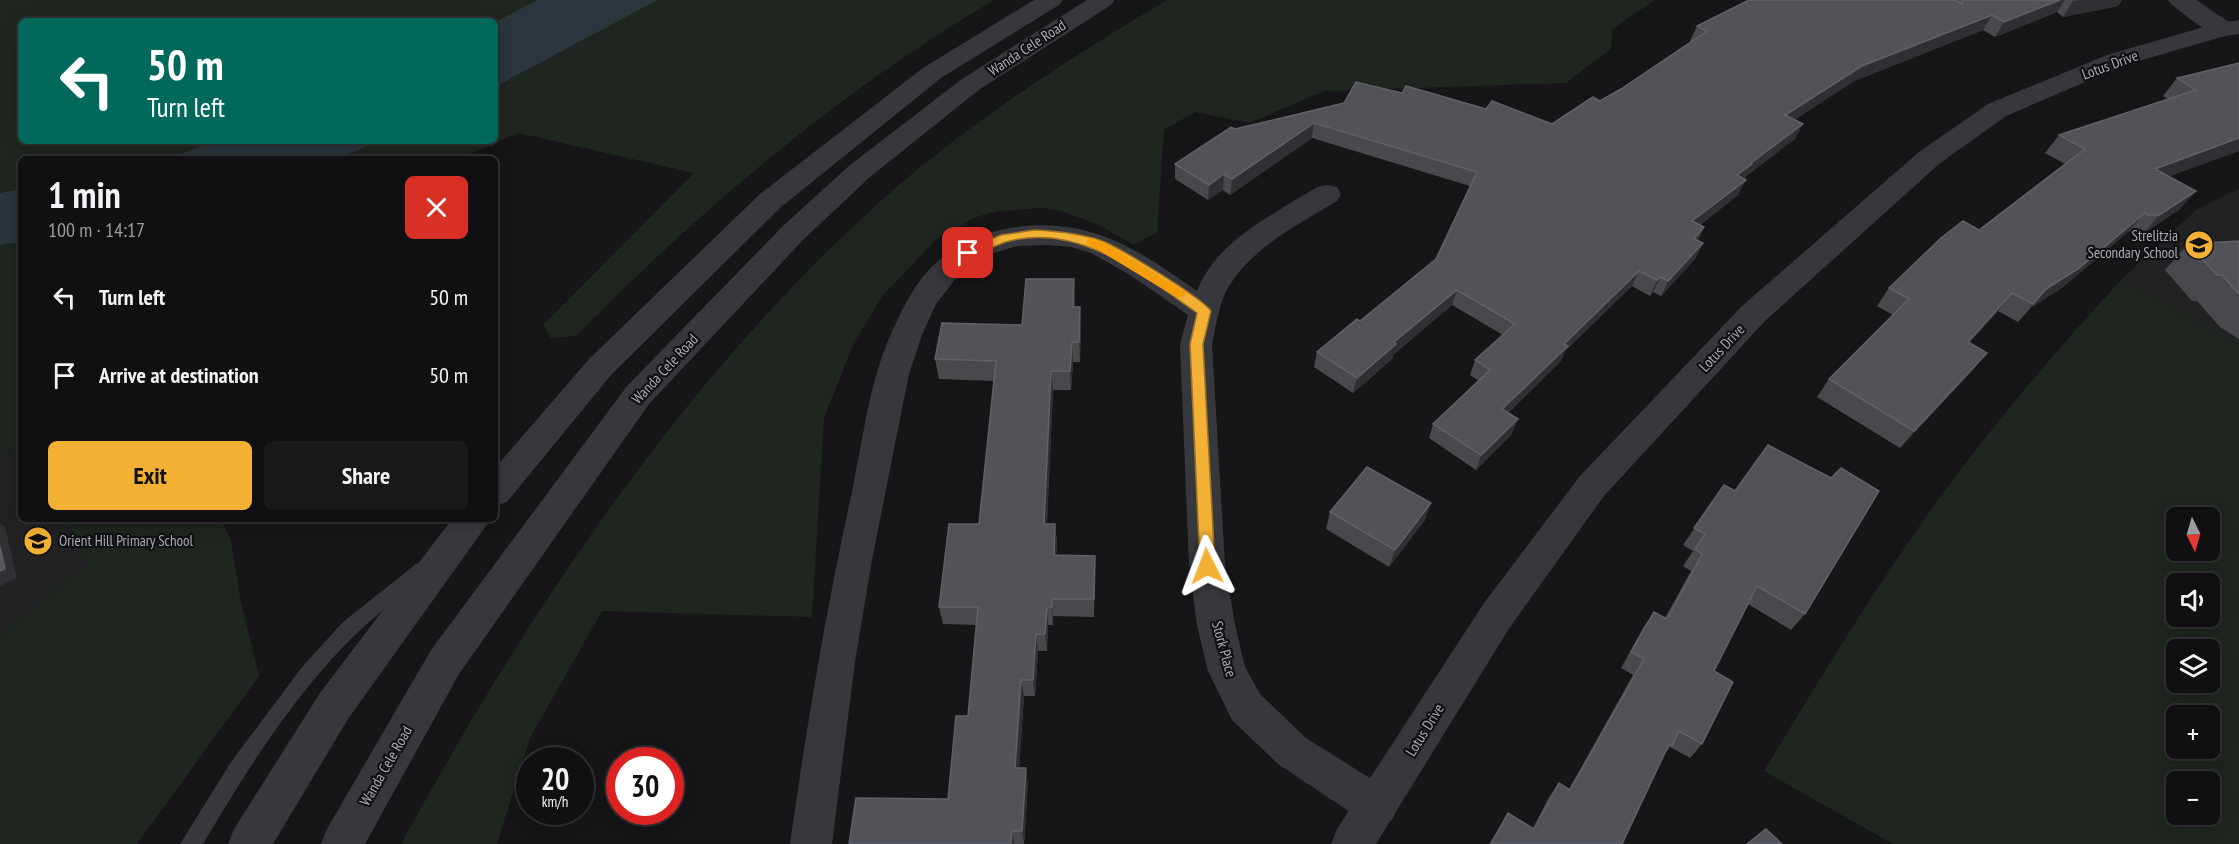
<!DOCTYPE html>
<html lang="en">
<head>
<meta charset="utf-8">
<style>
	:root { --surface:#101012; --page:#19191b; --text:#f1f3f6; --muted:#9c9d9f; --line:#303032; --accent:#f2b134 }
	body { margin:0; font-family:"PT Sans Narrow",sans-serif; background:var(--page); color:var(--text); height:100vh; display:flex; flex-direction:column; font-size:22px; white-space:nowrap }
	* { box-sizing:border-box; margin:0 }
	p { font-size:20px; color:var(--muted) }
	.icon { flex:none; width:33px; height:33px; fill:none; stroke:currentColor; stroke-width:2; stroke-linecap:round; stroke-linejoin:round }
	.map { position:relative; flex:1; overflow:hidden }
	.sheet { position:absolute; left:18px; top:156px; width:480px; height:366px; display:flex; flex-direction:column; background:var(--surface); border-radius:9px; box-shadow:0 3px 15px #0003,0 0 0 2px var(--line) }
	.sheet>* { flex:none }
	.guide { position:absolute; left:18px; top:18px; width:480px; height:126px; border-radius:9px; box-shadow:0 3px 15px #0003,0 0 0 2px var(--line); background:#00695c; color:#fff; overflow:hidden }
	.needle { width:39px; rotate:175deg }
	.buttons { position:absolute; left:2166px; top:507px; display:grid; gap:12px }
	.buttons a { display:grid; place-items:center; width:54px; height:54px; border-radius:9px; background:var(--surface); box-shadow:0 3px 15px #0003,0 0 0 2px var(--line); font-size:30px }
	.speed { position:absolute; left:516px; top:747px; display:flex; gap:12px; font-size:30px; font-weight:700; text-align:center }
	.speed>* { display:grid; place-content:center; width:78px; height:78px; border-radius:50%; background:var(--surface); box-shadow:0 3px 15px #0003,0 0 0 2px var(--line); line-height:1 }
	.speed small { font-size:15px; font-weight:400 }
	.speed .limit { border:9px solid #d22; background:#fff; color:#111 }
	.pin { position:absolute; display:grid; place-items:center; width:51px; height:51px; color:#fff; margin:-26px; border-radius:12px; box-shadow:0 3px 9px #0006 }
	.me { position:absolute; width:66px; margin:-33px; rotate:357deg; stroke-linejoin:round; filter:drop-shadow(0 0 4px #0008) }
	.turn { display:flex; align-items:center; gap:21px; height:126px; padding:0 30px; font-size:27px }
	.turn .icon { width:78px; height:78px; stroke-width:2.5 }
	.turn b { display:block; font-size:42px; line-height:51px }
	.round { display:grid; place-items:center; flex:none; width:63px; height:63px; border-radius:9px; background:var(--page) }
	.headline { display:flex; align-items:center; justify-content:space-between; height:102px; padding:0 30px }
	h1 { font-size:36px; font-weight:800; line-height:45px }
	.cta { display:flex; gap:12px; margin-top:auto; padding:12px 30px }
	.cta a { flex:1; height:69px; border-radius:9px; background:var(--accent); color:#111; font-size:24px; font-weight:800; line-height:69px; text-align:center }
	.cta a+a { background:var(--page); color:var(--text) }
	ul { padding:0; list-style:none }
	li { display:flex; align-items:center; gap:18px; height:78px; padding:0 30px }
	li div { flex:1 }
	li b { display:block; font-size:22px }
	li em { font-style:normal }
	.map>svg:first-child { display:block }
	.built { fill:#222225 }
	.green { fill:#1e261f; fill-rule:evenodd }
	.water { fill:#2c353c }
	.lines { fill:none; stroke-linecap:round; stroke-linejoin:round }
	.service { fill:#37383d; fill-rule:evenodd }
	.minor { fill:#37383d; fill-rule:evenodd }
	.tertiary { fill:#37383d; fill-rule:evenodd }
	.wall { fill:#47494d }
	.shaded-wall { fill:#2f3033 }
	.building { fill:#525359; stroke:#5f6168; stroke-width:1.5 }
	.route { fill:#f2b134; stroke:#9d7322; stroke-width:1.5 }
	.slow { fill:#f59e0b }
	.labels { text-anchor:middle; stroke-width:4.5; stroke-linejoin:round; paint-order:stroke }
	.street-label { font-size:15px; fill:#a8adb8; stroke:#111113 }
	.poi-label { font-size:15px; fill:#a8adb8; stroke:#111113; text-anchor:end }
</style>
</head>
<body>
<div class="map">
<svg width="2239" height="844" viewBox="0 0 2239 844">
	<rect width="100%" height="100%" fill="#161618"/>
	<!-- built -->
	<g class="built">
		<polygon points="2239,189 2239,345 2122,279 2196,210"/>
		<polygon points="0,444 21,460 21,519 64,519 88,563 0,636"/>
	</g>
	<!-- green -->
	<g class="green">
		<polygon points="0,0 537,0 495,22 21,21 21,141 215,141 167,159 21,159 21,189 0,193"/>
		<path d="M658 0H994C839 92 702 208 576 336L551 338 543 325 694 173 518 133 460 159H336L380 141H495V87Z"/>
		<path d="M1167 0H1655L1612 29 1611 49 1566 83 1324 91 1250 123 1195 112 1164 130 1157 232 1134 245 1097 224 1061 211 1042 208 999 211 976 217 938 238 882 296 853 345 824 418 812 617 602 611 530 738 497 844H401C528 612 677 387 873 208 961 127 1065 61 1167 0Z"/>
		<polygon points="21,242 21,460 0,444 0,245"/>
		<path d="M2122 279 2239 345V844H1893L1764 771C1815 687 1866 602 1923 521 1983 436 2051 356 2122 279ZM2176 518H2210V550H2176ZM2176 584H2210V616H2176ZM2176 650H2210V682H2176ZM2176 716H2210V748H2176ZM2176 782H2210V814H2176Z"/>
		<polygon points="64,519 221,519 231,541 241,603 259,676 137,844 0,844 0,636 88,563"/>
	</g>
	<!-- water -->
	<g class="water">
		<polygon points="537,0 658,0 495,87 495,22"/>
		<polygon points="215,141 380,141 336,159 167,159"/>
		<polygon points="21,189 21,242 0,245 0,193"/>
	</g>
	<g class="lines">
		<!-- service -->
		<path class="service" d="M422 561 428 564 431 569 428 574C399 597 370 619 344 646 288 704 244 775 203 844H180L231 762 302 667 343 622 416 564Z"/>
		<!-- minor -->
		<g class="minor">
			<path d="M2168 0H2196L2232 24 2235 29 2232 34C2210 39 2189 17 2172 5Z"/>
			<path d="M1327 185 1337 187 1341 194 1337 201C1298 225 1254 246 1229 286 1219 303 1216 325 1212 344L1225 565 1235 625 1245 667 1260 694 1306 738 1392 792 1398 806 1392 820 1377 826 1362 820 1278 764 1232 720 1208 671 1197 625 1189 565 1180 344 1188 315 1130 275 1091 253 1071 247 1049 245 1017 246 987 255 957 277 936 304 922 335 909 374 872 560 855 662 832 844H790C807 724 826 610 852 492 863 439 869 383 891 334 902 309 916 280 937 262 981 223 1050 216 1103 236 1137 248 1168 271 1197 291 1217 240 1273 215 1317 187Z"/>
		</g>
		<!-- tertiary -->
		<g class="tertiary">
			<polygon points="1034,0 1063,0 1059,5 941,78 780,208 611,375 507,502 495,506 495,468 589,359 760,194 923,68"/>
			<polygon points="1087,0 1115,0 1111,5 980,89 870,177 804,239 649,404 459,674 365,844 321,844 327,829 431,650 627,386 784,225 850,165 962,79"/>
			<polygon points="2239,20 2239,34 2225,36 2125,65 2006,116 1939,164 1764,322 1604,496 1510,627 1376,844 1331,844 1337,829 1484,603 1580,476 1742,306 1919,152 1988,104 2107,55 2214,24"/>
			<polygon points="452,519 491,519 348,719 273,844 228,844 234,829 320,693"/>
		</g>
	</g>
	<!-- wall -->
	<g class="wall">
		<polygon points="1749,0 2122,0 2118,6 2063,17 2057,12 1995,37 1983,30 1854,81 1794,120 1795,139 1746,176 1738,195 1700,225 1704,227 1698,241 1703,243 1695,259 1661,296 1653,292 1650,296 1632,286 1565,351 1561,361 1508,413 1512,434 1476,470 1429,438 1433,424 1479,381 1470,375 1475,360 1503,335 1452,305 1393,355 1392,359 1353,393 1314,367 1317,352 1360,321 1436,259 1470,186 1312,138 1230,195 1223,190 1208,200 1175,179 1175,164 1235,129 1402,93 1486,109 1552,124 1600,101 1621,89 1692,42 1690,41 1697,26"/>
		<polygon points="2239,63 2239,151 2169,176 2180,209 2144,233 2132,233 2129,231 2063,287 2032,307 2018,322 1998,311 1969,343 1972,371 1900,448 1817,397 1829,379 1893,315 1877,306 1889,288 1979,230 2065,164 2045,153 2059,135 2168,99 2163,96 2177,78"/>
		<polygon points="2239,241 2239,339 2220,327 2197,301 2192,301 2165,270 2188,244"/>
		<polygon points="1075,299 1075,307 1081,327 1080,362 1073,362 1071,390 1053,390 1047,524 1055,524 1057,543 1056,555 1095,556 1094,617 1053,616 1053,625 1048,625 1047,651 1038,651 1035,696 1024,696 1019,768 1028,783 1024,844 849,844 948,799 968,716 976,625 943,624 939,607 979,524 994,381 939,379 935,359 1022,325"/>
		<polygon points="1724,485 1805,614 1791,630 1748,604 1714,671 1702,744 1690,758 1670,747 1665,754 1622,844 1489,844 1508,813 1533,828 1549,797 1559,783 1569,789 1633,675 1621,668 1643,628 1654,612 1665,618 1691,571 1683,566 1693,551 1683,545"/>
		<polygon points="1330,512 1425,520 1389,567 1326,529"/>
	</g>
	<!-- shaded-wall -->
	<g class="shaded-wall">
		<polygon points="2060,0 2065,0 2057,12 1995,37 2004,22"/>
		<polygon points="2081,0 2122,0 2118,6 2063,17 2073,1"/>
		<polygon points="1992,15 1983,30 1854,81 1778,130 1785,115 1862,66"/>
		<polygon points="1314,123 1312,138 1230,195 1232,179"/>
		<polygon points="1803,124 1795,139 1746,176 1744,179 1737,175 1751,163"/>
		<polygon points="2239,138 2239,151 2140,187 2155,169"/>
		<polygon points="1224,174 1223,190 1208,200 1209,185"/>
		<polygon points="1746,180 1738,195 1685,236 1692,221"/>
		<polygon points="2196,191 2180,209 2144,233 2159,215"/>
		<polygon points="2145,213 2129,231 2063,287 2032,307 2018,322 2033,304 2046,289"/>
		<polygon points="1704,227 1697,243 1694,239"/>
		<polygon points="1703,243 1695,259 1661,296 1668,281"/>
		<polygon points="1639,271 1632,286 1565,351 1561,361 1496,424 1502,409 1564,344"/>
		<polygon points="1661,277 1653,292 1650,296 1657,280"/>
		<polygon points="1074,279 1075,299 1074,327 1073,307"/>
		<polygon points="1457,290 1452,305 1393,355 1392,359 1353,393 1357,378 1394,342"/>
		<polygon points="2012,293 1998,311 1953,360 1968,342"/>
		<polygon points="1080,307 1081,327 1080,362 1079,342"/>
		<polygon points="1072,342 1073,362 1071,390 1070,371"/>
		<polygon points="1987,353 1972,371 1900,448 1914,431"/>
		<polygon points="1051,371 1053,390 1046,543 1044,524"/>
		<polygon points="1518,419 1512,434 1476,470 1481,455"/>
		<polygon points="1431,503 1425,520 1389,567 1395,550"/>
		<polygon points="0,523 5,527 17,578 0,586"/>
		<polygon points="1055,524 1057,543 1055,573 1054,555"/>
		<polygon points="1052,599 1053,616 1053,625 1052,607"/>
		<polygon points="1047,608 1048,625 1047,651 1045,634"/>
		<polygon points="1036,634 1038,651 1035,696 1033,680"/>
		<polygon points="1021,680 1024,696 1018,783 1015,768"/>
		<polygon points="1026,768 1028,783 1024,844 1022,831"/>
		<polygon points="1012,831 1014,844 1011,844"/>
	</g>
	<!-- building -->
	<g class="building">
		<polygon points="1749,0 1956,0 1962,4 1962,0 2060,0 2004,22 1992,15 1862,66 1785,115 1803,124 1751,163 1752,164 1737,175 1746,180 1692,221 1704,227 1694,239 1703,243 1668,281 1661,277 1657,280 1639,271 1564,344 1568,346 1502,409 1518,419 1481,455 1433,424 1490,370 1475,360 1515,324 1457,290 1394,342 1396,344 1357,378 1317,352 1357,319 1360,321 1436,259 1477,172 1314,123 1232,179 1224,174 1209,185 1175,164 1231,127 1235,129 1344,103 1356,82 1402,93 1406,86 1486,109 1492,101 1552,124 1593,97 1600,101 1621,89 1707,31 1697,26"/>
		<polygon points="2239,63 2239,138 2155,169 2196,191 2159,215 2147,215 2145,213 2078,269 2046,289 2033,304 2012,293 1968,342 1987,353 1914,431 1829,379 1909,299 1889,288 1941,238 1963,221 1979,230 2085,149 2059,135 2196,90 2177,78"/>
		<polygon points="2239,241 2239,294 2222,275 2217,275 2188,244"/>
		<polygon points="1026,279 1074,279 1073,307 1080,307 1079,342 1072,342 1070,371 1051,371 1044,524 1055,524 1054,555 1095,556 1094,599 1052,599 1052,607 1047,608 1045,634 1036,634 1033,680 1021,680 1015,768 1026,768 1022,831 1012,831 1011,844 849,844 856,798 948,799 956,716 968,716 978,607 939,607 949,524 979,524 996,361 935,359 942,323 1022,325"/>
		<polygon points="1768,445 1831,478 1841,468 1879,491 1805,614 1757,586 1714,671 1733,682 1702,744 1679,731 1672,746 1669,744 1622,844 1491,844 1508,813 1534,829 1559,783 1570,790 1644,659 1631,652 1643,631 1654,612 1667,619 1702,554 1695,549 1705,534 1694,528 1724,485 1735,491"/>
		<polygon points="1367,467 1431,503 1395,550 1330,512"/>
		<polygon points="0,547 5,569 0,571"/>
		<polygon points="1766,829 1782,844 1747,844"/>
	</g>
	<!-- route -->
	<path class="route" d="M1034 230C1057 231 1080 233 1102 241 1119 247 1202 298 1211 311L1203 344 1215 566 1213 570 1207 572 1202 570 1200 566 1190 344 1197 313C1143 275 1078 221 1006 242 993 246 981 254 968 257L962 253 964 250 1001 235Z"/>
	<!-- slow -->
	<polygon class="slow" points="1091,238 1104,242 1184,291 1186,294 1184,297 1176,297 1095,248 1087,245 1087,240"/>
	<!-- icons -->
	<defs>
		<g id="school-disc" transform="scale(1.5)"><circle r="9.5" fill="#f2b134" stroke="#111113"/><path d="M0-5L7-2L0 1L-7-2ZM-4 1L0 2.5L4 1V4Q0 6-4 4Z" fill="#111"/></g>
	</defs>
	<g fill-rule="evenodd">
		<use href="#school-disc" x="2199" y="245"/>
		<use href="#school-disc" x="38" y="541"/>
	</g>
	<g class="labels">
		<!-- street labels -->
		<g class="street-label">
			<text transform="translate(1027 48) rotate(-33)" y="5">Wanda Cele Road</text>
			<text transform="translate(2110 65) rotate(-20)" y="5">Lotus Drive</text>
			<text transform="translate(1722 348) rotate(-47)" y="5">Lotus Drive</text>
			<text transform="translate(665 369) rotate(-47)" y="5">Wanda Cele Road</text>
			<text transform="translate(1224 649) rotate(75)" y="5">Stork Place</text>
			<text transform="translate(1425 730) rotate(-58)" y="5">Lotus Drive</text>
			<text transform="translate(386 766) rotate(-60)" y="5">Wanda Cele Road</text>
		</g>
		<!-- poi labels -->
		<g class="poi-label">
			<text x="2178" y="241">Strelitzia<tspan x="2178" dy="17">Secondary School</tspan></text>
			<text x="59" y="546" text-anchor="start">Orient Hill Primary School</text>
		</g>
	</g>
</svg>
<div class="buttons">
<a><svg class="needle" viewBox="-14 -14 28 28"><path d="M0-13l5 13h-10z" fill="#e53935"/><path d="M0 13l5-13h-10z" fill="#9c9d9f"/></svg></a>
<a><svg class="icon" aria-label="sound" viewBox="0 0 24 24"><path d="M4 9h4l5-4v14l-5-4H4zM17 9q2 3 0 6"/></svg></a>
<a><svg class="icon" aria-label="layers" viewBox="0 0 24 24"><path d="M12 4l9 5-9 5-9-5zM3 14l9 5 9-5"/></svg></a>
<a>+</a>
<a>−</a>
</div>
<div class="speed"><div>20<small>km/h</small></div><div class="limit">30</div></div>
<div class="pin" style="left:968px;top:253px;background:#d93025"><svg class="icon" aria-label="arrive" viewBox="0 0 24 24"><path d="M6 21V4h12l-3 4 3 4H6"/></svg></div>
<svg class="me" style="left:1207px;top:566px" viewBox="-20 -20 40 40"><path d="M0-17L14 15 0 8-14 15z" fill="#f2b134" stroke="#fff" stroke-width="4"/></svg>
<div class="guide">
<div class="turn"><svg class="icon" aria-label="left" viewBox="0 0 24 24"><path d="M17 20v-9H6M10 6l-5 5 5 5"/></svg><div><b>50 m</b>Turn left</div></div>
</div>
<section class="sheet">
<div class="headline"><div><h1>1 min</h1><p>100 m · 14:17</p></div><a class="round" style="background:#d93025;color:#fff"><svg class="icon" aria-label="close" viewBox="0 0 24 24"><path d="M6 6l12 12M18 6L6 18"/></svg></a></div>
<ul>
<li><svg class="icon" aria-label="left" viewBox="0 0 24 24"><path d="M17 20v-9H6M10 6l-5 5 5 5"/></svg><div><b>Turn left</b></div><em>50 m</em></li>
<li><svg class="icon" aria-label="arrive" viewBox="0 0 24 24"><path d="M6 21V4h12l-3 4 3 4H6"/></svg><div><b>Arrive at destination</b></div><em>50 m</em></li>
</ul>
<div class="cta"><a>Exit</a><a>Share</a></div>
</section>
</div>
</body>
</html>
